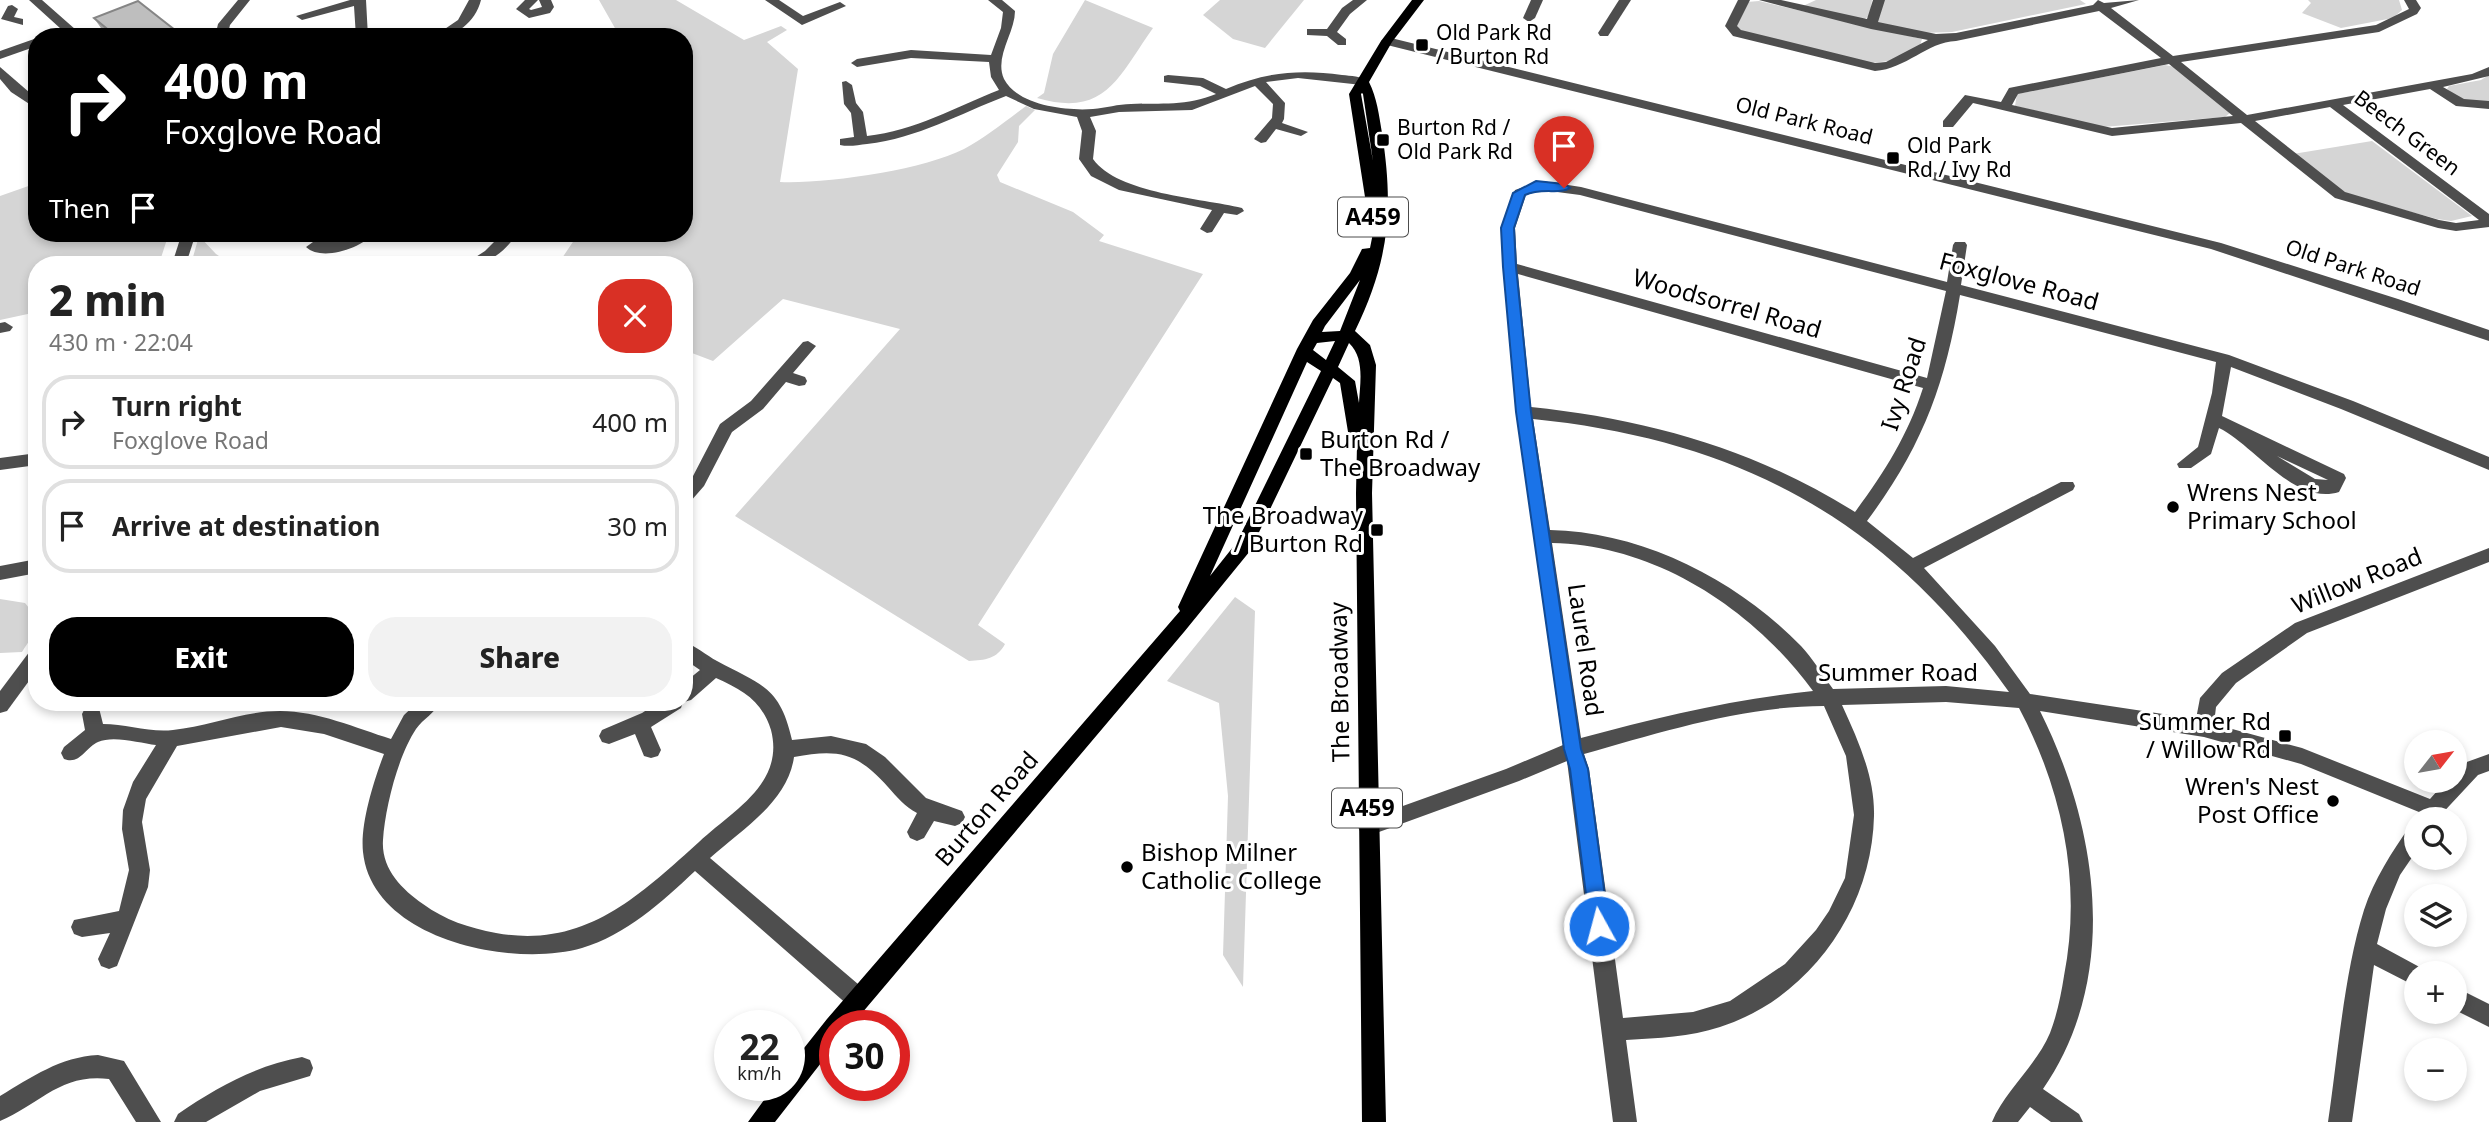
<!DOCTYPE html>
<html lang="en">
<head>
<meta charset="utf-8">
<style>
	:root { --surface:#fff; --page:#f2f2f2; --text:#222; --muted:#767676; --line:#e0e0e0; --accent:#000 }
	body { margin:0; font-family:"Noto Sans",sans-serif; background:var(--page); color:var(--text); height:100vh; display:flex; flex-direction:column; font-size:26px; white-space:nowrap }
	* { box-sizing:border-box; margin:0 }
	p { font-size:23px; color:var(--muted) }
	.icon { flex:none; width:38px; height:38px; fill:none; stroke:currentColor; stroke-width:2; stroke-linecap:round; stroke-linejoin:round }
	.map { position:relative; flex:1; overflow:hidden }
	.details { position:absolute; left:28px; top:256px; width:665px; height:455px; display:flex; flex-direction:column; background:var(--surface); border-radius:28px; box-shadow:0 4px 10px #0003 }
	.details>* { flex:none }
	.banner { position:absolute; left:28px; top:28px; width:665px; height:214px; border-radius:28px; box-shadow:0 4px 10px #0003; background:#000; color:#fff; overflow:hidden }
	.needle { width:46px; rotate:59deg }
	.buttons { position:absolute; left:2404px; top:730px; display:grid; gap:14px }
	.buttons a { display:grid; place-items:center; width:63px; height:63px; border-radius:50%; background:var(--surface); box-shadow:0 4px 10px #0003; font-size:35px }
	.speed { position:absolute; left:714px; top:1010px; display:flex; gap:14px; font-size:35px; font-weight:700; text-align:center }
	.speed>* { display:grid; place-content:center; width:91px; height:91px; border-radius:50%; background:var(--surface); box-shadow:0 4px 10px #0003; line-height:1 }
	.speed small { font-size:18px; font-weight:400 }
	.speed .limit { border:10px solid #d22; background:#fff; color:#111 }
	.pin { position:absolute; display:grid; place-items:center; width:60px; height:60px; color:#fff; margin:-72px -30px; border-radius:50% 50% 50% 0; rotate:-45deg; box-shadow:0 0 7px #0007 }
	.pin .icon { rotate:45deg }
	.me { position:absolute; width:77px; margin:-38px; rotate:353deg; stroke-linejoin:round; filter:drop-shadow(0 0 5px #0008) }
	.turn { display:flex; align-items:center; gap:24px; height:147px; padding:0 21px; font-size:32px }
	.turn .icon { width:91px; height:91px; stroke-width:2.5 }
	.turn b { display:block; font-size:49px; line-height:60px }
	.then { display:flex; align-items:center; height:66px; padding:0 21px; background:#0003; gap:14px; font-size:26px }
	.round { display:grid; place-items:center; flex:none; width:74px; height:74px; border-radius:28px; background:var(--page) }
	.head { display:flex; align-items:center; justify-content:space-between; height:119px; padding:0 21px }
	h1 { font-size:42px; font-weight:800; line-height:52px }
	.cta { display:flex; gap:14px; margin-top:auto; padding:14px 21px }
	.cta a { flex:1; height:80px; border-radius:28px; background:var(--accent); color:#fff; font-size:28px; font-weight:800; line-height:80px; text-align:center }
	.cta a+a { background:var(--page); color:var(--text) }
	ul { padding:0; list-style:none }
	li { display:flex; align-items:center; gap:21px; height:94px; margin:0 14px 10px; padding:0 7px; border:4px solid var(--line); border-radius:28px }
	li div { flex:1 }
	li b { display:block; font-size:26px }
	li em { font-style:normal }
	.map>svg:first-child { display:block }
	.green { fill:#d5d5d5 }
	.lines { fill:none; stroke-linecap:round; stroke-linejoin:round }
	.minor { fill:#4e4e4e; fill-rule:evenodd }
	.major { fill:#000; fill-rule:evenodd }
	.wall { fill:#a3a3a3 }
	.building { fill:#bebebe; stroke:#858585; stroke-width:2 }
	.route { fill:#1a73e8; stroke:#114b97; stroke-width:2 }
	.poi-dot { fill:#000; stroke:#fff; stroke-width:2.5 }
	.labels { text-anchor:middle; stroke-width:6; stroke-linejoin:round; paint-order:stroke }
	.far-poi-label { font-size:21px; fill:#000; stroke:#fff; text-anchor:start }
	.far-street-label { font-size:21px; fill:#000; stroke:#fff }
	.shield { fill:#fff; stroke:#4c4c4c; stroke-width:2 }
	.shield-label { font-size:23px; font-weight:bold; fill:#000 }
	.street-label { font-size:24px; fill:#000; stroke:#fff }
	.poi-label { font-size:24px; fill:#000; stroke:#fff; text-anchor:start }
</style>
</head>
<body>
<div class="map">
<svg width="2489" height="1122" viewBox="0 0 2489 1122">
	<rect width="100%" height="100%" fill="#fff"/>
	<!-- green -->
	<g class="green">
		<path d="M599 0H676L744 40 781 26 787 30 767 42 798 69 780 182C826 184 923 170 964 149 986 137 1006 121 1026 106L1035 110 1019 126 1018 142 997 175 1000 182 1073 212 1104 235 1099 241 1203 274 978 625 1005 644C997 659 985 660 969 661L735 516 900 329 783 299 713 361 684 350V264H558L579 233H684V37H620Z"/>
		<path d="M1085 0 1153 28C1118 77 1106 118 1037 98L1044 93 1053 54Z"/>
		<polygon points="1220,0 1304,0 1265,48 1233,39 1203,15"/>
		<polygon points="1816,0 1872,0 1870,16 1864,19 1803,6"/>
		<polygon points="1884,0 2080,0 2086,4 1952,32 1922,33 1876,23"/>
		<polygon points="2308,0 2399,0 2402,10 2393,18 2341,28 2302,13 2311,3"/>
		<polygon points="1759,1 1922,39 1920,46 1890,61 1871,63 1746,34 1736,26 1747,2"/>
		<polygon points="2165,65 2175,67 2230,113 2225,117 2103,127 2015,106 2017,94"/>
		<path d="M2489 75V102C2473 105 2459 99 2447 89L2449 86 2481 80Z"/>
		<polygon points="2372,141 2472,216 2451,221 2437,219 2342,193 2293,154"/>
		<polygon points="37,183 37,233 169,233 159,264 37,264 37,312 0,320 0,196"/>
		<polygon points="199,236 216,254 231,264 191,264"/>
		<polygon points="1235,597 1255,611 1243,987 1223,955 1228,796 1219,703 1167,681"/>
		<path d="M0 599 25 603C44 626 36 630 22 652L0 653Z"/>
	</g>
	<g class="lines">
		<!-- minor -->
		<g class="minor">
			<polygon points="29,0 42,0 84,37 68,34 44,37 61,29"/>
			<polygon points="238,0 250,0 230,25 227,37 215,37 218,24"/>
			<polygon points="350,0 366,0 368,37 356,37 354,6 302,20 296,16"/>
			<path d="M469 0H481C475 23 456 37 433 37L458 20Z"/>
			<polygon points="525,0 538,0 529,9 531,10 542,7 539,0 551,0 554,7 550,13 529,18 516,9"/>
			<polygon points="765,0 779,0 803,16 840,2 846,6 802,25"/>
			<path d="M988 0H1002L1015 11C1015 33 994 57 1004 79 1018 106 1067 111 1093 109 1106 108 1118 104 1131 104 1161 103 1187 106 1216 94L1200 86 1164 82V76L1168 75 1203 78 1226 89C1266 72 1300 69 1342 75 1351 76 1361 76 1368 81L1362 85 1298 78 1266 82 1285 103 1284 119 1282 123 1308 132 1301 136 1276 129 1266 142 1261 143 1254 139 1272 118 1273 104 1255 86 1192 110 1119 112 1090 117 1096 131 1093 159C1118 194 1201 198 1242 208L1244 211 1237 215 1224 213 1212 232 1207 233 1200 229 1212 210 1119 190 1091 176 1079 159 1082 131 1077 117 1034 109 1006 96C959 114 918 138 867 144 858 145 849 147 840 145V139L854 137 851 113 844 104 842 82 846 81 852 85 856 103 863 112 867 136C915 131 955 107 999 90L991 77 989 62 911 58 857 67 851 63 857 59 911 50 991 55 1001 28 1003 12Z"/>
			<polygon points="1353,0 1367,0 1350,14 1337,32 1346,39 1346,45 1338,45 1327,36 1307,35 1307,29 1327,29 1342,8"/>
			<polygon points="1531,0 1543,0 1535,18 1529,22 1523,18"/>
			<polygon points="1619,0 1631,0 1608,36 1600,36 1598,33"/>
			<path d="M1738 0H1750L1737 26 1741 30 1875 63 1886 62 1928 40 1871 29 1759 0H1781L1867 19 1873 0H1885L1878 22 1936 34 1956 33 2093 5 2098 0 2104 3 2139 0 2111 8 2173 56 2376 25 2409 9 2404 0H2416L2421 8 2417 14 2379 32 2181 62 2247 115 2472 74 2489 67V76L2443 87 2464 99 2489 101V109L2456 106 2430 89 2343 105 2489 214V227L2456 231 2438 228 2335 198 2241 123 2112 136 1973 103 1953 127H1943V121L1965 95 2001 102 2009 88 2161 58 2099 11 1956 41C1927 42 1906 69 1875 71L1733 36 1725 26ZM2169 64 2233 116 2112 128 2012 105 2018 94ZM2330 107 2479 220 2456 223 2439 220 2345 192 2255 121Z"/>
			<polygon points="12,5 18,9 14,17 23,19 23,25 1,19 8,6"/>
			<polygon points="1387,37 2221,243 2398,299 2489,330 2489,341 2211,249 1383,44 1381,41"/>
			<polygon points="37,38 37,46 0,59 0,51"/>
			<polygon points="0,67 37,99 37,109 11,92 0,79"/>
			<path d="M1542 181 1581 187 1947 282 1953 245 1955 242H1965L1967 245 1961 285 2229 355 2353 401 2489 457V470L2341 409 2231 367 2222 416 2344 474 2346 478 2339 492C2295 506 2254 445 2219 428L2211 454 2191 468H2179L2177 464 2198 447 2212 393 2216 362 1960 295C1945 386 1922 447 1867 521L1913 558 2061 482H2073L2075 486 2073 490 1924 568 1995 646 2030 694 2196 719 2200 698 2222 673 2295 623 2489 548V562L2307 633 2236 683 2216 707 2214 724 2302 748 2430 799 2447 780H2455V772L2464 763 2489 754V771L2478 775 2437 819H2418L2419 812 2301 764 2204 737 2040 711C2098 827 2121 976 2043 1089L2079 1114 2083 1122H2051L2030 1107 2018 1122H1992C2005 1091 2036 1066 2050 1033 2057 1015 2061 995 2064 976 2082 884 2063 791 2019 708L1946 702 1842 705C1858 740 1875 777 1874 816 1872 909 1810 998 1720 1027 1690 1037 1658 1038 1626 1040L1637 1122H1613L1567 761 1519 781 1368 836 1361 833 1358 827 1361 821 1506 769 1563 745 1516 412 1503 267 1501 228 1515 190ZM1542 190 1580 195 1946 291 1927 378 1517 264 1515 228 1526 195ZM1518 274 1923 388C1908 435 1884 473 1855 512 1757 450 1647 419 1531 407ZM1533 419C1740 440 1888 520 2009 692L1946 686 1833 689C1823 675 1813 659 1801 646 1737 580 1643 532 1550 530ZM2277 456 2328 480 2315 479ZM1552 543C1656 545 1753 609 1813 691 1733 699 1658 717 1581 738ZM1824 706 1846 756 1854 815 1845 878 1829 911 1816 930 1785 964 1730 1001 1693 1012 1623 1018 1589 769 1584 754C1661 732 1744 706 1824 706Z"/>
			<polygon points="182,233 196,233 186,264 172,264"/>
			<path d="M358 233H375C361 248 322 262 306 247L313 242H343Z"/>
			<path d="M503 233H518C503 253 491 264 465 264L485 251Z"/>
			<polygon points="5,322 13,327 10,331 0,333 0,323"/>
			<polygon points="808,341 816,346 793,373 805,377 807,381 805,385 799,386 786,382 763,409 732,432 704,486 690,502 684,504 684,487 692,478 720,424 751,401 803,342"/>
			<polygon points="37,453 37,465 0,470 0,458"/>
			<polygon points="37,559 37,573 0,580 0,566"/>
			<path d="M684 642C696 646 706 655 717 661 761 685 780 686 792 740L831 736 866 744 885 757 926 798 962 811 965 817 962 823 955 826 934 821 924 838 917 841 910 838 907 832 917 813C905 807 897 797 888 787 857 752 838 749 794 757 788 802 741 830 710 858L865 990 868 998 865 1006 857 1009 849 1006 695 871C662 902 626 935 582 948 512 968 372 940 363 852 360 824 374 780 384 754L324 734 281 727 177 746 146 799 142 822 150 870 148 887 117 966 109 969 101 966 98 959 110 933 82 937 74 934 71 927 74 920 119 911 129 870 122 829 123 810 133 782 156 745C140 743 113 735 98 742 85 748 80 765 64 759L61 753 64 747 85 730 82 714 85 708 92 706 99 708 103 724C126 724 151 733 173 730 209 726 244 711 280 711 318 711 356 728 391 739L404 715 418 702H440C435 713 423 719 416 729 398 756 385 808 383 840 381 868 401 889 423 904 445 920 469 928 496 933 584 949 638 897 699 842 732 811 785 784 771 730 762 701 743 690 716 678L691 700 684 702V683L700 670 684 659Z"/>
			<polygon points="37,649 37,670 7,711 0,713 0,691 30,651"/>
			<polygon points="659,702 683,702 681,708 651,727 661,750 658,756 651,758 644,756 635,734 609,744 602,742 599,736 602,730 642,713"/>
			<path d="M2417 823V850L2400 875 2386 909 2377 944 2425 970 2426 973H2417V987L2374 965 2352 1122H2328C2338 1055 2344 973 2364 910 2374 879 2392 852 2410 826Z"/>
			<polygon points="2455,987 2489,1004 2489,1027 2455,1010"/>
			<path d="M98 1055 124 1061 161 1122H136L109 1079C61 1073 40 1104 0 1121V1096C32 1077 60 1057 98 1055Z"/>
			<path d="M302 1057 310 1060 313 1068 310 1076 260 1091 206 1122H174L178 1114C217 1087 255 1066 302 1057Z"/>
		</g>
		<!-- major -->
		<path class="major" d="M1412 0H1424L1392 42 1369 82C1377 98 1379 115 1382 133 1394 210 1389 261 1355 331L1370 345 1376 365 1372 493 1386 1122H1362L1356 493 1357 444 1351 442 1349 438 1340 383 1333 378 1250 551 1184 632 851 1026H835V1045L775 1122H748L775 1085H789V1067L827 1019 1180 611 1178 607 1297 349 1313 320 1350 273 1362 249 1370 248 1375 223V201L1365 197 1349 94 1381 41ZM1362 93 1363 94 1373 161 1361 94ZM1360 280 1340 331 1322 332 1325 326ZM1335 341 1326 360 1313 350 1317 343ZM1349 343C1365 358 1360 383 1359 403L1355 381 1338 367ZM1307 362 1321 371 1237 542 1210 576Z"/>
	</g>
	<!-- wall -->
	<polygon class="wall" points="94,18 180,34 182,37 110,37 103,31"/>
	<!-- building -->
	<polygon class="building" points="138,1 180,34 172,37 117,37 94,18"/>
	<!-- route -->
	<path class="route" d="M1536 181 1564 184 1570 188C1560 195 1542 187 1525 195L1514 228 1516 267 1531 412 1581 749 1588 769 1609 926 1606 932 1599 935 1592 932 1590 926 1570 769 1564 749 1516 412 1503 267 1501 228 1513 193Z"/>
	<!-- markers -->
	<g class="poi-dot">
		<rect x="1415" y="38" width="14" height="14" rx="3.5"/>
		<rect x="1376" y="133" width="14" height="14" rx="3.5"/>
		<rect x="1886" y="151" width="14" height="14" rx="3.5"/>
		<rect x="1299" y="447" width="14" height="14" rx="3.5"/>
		<circle cx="2173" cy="507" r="7"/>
		<rect x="1370" y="523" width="14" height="14" rx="3.5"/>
		<rect x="2278" y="729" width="14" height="14" rx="3.5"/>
		<circle cx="2333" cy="801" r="7"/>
		<circle cx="1127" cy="867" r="7"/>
	</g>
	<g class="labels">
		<!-- far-poi labels -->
		<g class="far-poi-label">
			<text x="1436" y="40">Old Park Rd<tspan x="1436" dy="24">/ Burton Rd</tspan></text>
			<text x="1397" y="135">Burton Rd /<tspan x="1397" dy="24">Old Park Rd</tspan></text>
			<text x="1907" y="153">Old Park<tspan x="1907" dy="24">Rd / Ivy Rd</tspan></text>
		</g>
		<!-- far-street labels -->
		<g class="far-street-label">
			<text transform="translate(1804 121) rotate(14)" y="7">Old Park Road</text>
			<text transform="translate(2407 133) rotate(37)" y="7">Beech Green</text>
			<text transform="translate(2353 268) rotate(18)" y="7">Old Park Road</text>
		</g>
		<!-- shield labels -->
		<g class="shield">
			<rect x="1338" y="197.5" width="70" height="39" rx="5"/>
			<rect x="1332" y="788.5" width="70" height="39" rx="5"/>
		</g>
		<g class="shield-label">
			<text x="1373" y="225">A459</text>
			<text x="1367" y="816">A459</text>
		</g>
		<!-- street labels -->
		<g class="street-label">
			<text transform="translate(2019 282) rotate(15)" y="8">Foxglove Road</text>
			<text transform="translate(1727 304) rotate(16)" y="8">Woodsorrel Road</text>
			<text transform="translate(1904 384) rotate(-72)" y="8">Ivy Road</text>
			<text transform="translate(2357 581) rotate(-22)" y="8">Willow Road</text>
			<text transform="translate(1585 650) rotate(82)" y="8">Laurel Road</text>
			<text x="1898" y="681">Summer Road</text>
			<text transform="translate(1340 682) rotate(-91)" y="8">The Broadway</text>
			<text transform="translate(987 809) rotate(-49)" y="8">Burton Road</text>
		</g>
		<!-- poi labels -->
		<g class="poi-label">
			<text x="1320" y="448">Burton Rd /<tspan x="1320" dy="28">The Broadway</tspan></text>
			<text x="2187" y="501">Wrens Nest<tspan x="2187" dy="28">Primary School</tspan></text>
			<text x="1363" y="524" text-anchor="end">The Broadway<tspan x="1363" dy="28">/ Burton Rd</tspan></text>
			<text x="2271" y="730" text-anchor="end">Summer Rd<tspan x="2271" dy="28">/ Willow Rd</tspan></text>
			<text x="2319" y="795" text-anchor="end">Wren's Nest<tspan x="2319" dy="28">Post Office</tspan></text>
			<text x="1141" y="861">Bishop Milner<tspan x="1141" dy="28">Catholic College</tspan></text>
		</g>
	</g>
</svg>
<div class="buttons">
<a><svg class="needle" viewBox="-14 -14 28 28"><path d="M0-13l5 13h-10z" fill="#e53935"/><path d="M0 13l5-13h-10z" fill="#767676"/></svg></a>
<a><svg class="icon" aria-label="search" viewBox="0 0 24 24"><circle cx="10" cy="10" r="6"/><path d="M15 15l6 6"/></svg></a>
<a><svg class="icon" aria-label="layers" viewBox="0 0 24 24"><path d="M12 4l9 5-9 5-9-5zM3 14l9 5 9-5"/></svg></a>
<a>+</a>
<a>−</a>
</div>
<div class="speed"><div>22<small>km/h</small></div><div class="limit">30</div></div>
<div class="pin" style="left:1564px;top:188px;background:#d93025"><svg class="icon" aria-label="arrive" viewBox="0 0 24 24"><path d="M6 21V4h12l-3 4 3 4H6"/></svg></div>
<svg class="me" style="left:1599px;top:926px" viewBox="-20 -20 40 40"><circle r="17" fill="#1a73e8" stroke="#fff" stroke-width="3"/><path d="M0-11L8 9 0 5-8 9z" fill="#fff"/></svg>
<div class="banner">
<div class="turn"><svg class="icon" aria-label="right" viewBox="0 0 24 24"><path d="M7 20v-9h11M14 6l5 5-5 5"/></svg><div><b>400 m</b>Foxglove Road</div></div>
<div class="then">Then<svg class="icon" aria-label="arrive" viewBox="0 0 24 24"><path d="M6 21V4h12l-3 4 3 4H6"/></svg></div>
</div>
<section class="details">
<div class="head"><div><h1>2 min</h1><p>430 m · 22:04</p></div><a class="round" style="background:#d93025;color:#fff"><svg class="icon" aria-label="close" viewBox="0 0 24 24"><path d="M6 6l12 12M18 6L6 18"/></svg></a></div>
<ul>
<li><svg class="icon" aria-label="right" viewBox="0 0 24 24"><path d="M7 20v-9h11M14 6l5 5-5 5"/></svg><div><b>Turn right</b><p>Foxglove Road</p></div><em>400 m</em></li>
<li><svg class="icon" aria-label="arrive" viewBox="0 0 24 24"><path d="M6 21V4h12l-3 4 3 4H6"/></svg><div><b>Arrive at destination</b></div><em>30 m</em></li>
</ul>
<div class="cta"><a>Exit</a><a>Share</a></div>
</section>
</div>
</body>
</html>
